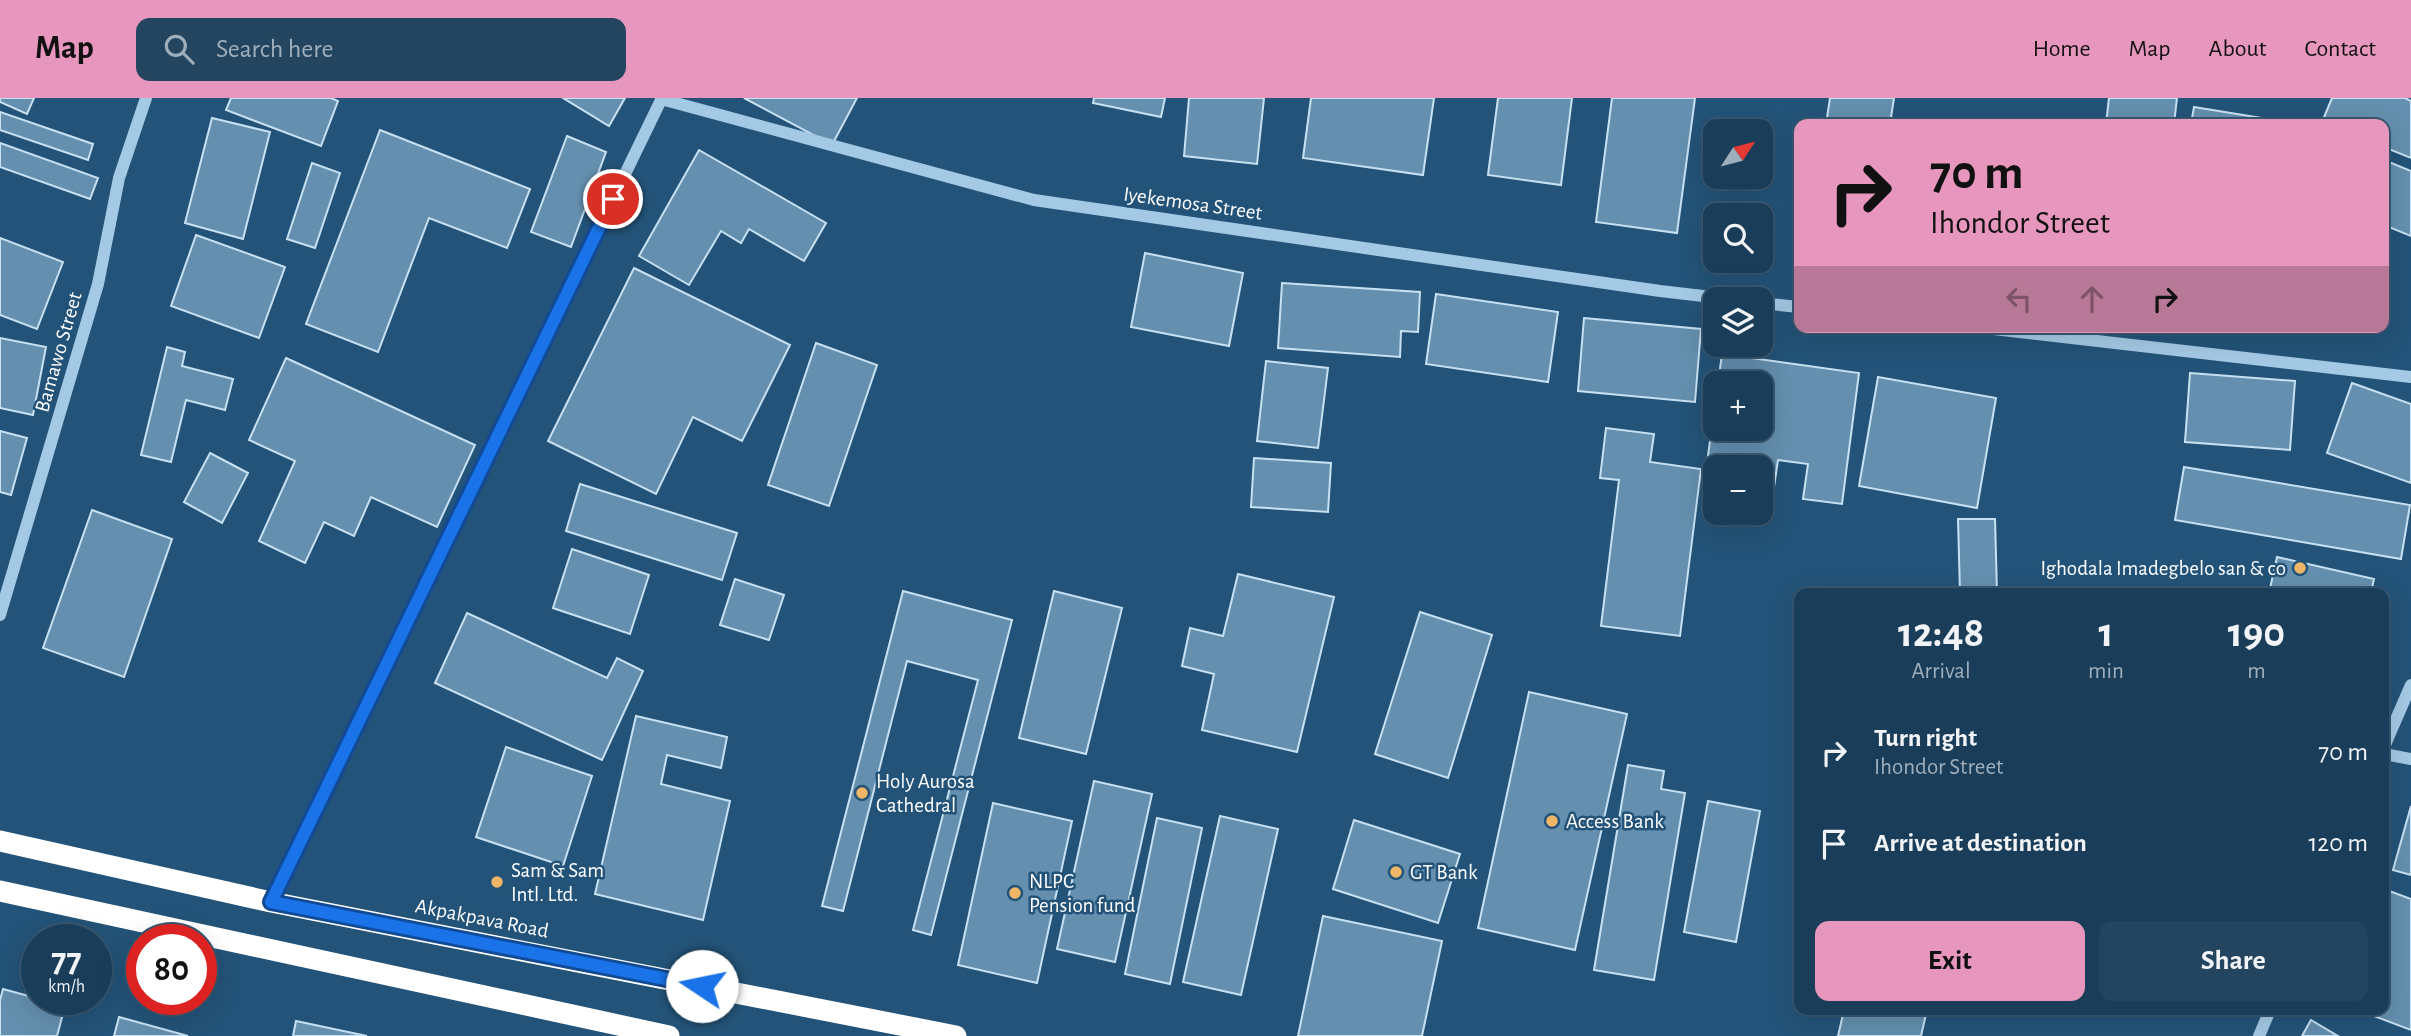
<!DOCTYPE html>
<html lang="en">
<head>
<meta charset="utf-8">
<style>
	:root { --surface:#1a3e5a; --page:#234560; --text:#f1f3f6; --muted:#9faebb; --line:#385770; --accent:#e797bd }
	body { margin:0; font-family:"Alegreya Sans",sans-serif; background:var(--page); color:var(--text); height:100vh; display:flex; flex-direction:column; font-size:26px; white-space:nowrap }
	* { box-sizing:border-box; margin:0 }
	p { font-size:23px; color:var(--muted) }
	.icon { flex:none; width:38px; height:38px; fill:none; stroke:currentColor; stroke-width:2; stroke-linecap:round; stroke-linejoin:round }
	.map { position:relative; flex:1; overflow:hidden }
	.sheet { position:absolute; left:1794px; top:490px; width:595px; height:427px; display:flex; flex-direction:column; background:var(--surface); border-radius:14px; box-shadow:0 7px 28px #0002,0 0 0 2px var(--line) }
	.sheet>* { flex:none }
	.guide { position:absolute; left:1794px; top:21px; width:595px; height:214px; border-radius:14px; box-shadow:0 7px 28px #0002,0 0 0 2px var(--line); background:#e797bd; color:#111; overflow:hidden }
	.needle { width:46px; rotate:54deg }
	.tools { position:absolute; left:1703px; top:21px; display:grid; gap:14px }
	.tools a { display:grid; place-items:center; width:70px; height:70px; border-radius:14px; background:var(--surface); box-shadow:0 7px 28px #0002,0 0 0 2px var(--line); font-size:35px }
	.speed { position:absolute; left:21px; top:826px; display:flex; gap:14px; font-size:35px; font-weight:700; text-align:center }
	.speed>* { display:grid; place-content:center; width:91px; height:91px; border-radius:50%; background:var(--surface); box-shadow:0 7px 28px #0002,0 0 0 2px var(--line); line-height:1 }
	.speed small { font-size:18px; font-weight:400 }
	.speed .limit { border:10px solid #d22; background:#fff; color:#111 }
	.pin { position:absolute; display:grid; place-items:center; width:60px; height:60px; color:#fff; margin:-30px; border:4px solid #fff; border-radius:50%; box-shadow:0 2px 7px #0007 }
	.me { position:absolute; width:77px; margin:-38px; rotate:281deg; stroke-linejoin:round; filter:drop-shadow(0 0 5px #0008) }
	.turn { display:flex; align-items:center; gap:24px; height:147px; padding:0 21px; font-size:32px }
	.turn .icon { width:91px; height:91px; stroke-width:2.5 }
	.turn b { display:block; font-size:49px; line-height:60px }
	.lanes { display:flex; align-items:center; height:66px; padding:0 21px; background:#0003; justify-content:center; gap:35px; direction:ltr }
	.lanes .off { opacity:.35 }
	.eta { display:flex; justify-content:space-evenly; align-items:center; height:119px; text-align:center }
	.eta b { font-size:42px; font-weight:700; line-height:49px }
	.primary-button { display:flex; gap:14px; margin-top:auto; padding:14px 21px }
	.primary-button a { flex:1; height:80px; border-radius:14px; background:var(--accent); color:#111; font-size:28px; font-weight:700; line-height:80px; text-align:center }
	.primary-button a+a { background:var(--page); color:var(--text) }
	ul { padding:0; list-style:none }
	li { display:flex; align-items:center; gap:21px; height:91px; padding:0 21px }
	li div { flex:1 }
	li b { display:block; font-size:26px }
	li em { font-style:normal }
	header { display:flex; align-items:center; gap:42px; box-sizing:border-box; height:98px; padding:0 35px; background:var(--accent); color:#111 }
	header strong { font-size:33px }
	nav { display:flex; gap:38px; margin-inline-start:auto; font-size:24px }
	.search { width:490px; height:63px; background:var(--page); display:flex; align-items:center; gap:18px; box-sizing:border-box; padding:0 24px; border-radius:14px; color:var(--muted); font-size:26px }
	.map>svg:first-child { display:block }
	.building { fill:#648fae; stroke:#c7e1f3; stroke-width:2 }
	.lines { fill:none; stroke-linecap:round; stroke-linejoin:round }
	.minor { stroke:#a4c9e4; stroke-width:12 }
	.highway { stroke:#fff; stroke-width:21 }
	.route-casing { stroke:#114b97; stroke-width:18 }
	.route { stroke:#1a73e8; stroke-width:12 }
	.poi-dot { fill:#efb667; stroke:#235378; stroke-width:2.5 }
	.labels { text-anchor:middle; stroke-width:5; stroke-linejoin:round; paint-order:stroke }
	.street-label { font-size:21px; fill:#fff; stroke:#235378 }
	.poi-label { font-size:21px; fill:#fff; stroke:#235378; text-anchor:start }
</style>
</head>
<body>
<header>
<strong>Map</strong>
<div class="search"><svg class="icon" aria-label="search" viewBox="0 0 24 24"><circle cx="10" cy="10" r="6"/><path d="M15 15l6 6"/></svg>Search here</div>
<nav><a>Home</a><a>Map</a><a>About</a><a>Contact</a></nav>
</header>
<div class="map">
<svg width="2411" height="938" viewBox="0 0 2411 938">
	<rect width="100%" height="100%" fill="#235378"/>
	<!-- building -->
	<g class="building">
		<polygon points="0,0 34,0 27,16 0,4"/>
		<polygon points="231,0 331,0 338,3 321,48 226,12"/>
		<polygon points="563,0 625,0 609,28"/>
		<polygon points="744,0 857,0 832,47"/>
		<polygon points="1094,0 1165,0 1161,19 1093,5"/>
		<polygon points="1189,0 1264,0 1257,66 1184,58"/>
		<polygon points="1311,0 1434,0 1423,77 1303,60"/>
		<polygon points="1498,0 1572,0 1561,87 1488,77"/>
		<polygon points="1612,0 1695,0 1677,135 1596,124"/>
		<polygon points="1830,0 1894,0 1890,26 1826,26"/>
		<polygon points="2109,0 2177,0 2174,26 2106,26"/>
		<polygon points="2332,0 2405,0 2411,3 2411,60 2384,49 2384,26 2328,26 2322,24"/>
		<polygon points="2194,9 2292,25 2291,26 2191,26"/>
		<polygon points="0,14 93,46 88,62 0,32"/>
		<polygon points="212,20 270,34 243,141 185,125"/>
		<polygon points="380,32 530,91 507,150 429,120 378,254 306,226"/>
		<polygon points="567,38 606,54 571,149 531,134"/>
		<polygon points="0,45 98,80 90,101 0,69"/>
		<polygon points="699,52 826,125 804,163 749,131 741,145 721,133 689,187 639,158"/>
		<polygon points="2384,62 2411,73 2411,138 2384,127"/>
		<polygon points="312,65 340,75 315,150 287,141"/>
		<polygon points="196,137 285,169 259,240 171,208"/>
		<polygon points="0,140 63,164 37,231 0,217"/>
		<polygon points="1145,155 1243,175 1229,248 1131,229"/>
		<polygon points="634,170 790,247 742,343 693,319 656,396 548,343"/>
		<polygon points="1282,185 1420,194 1418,234 1401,233 1400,259 1278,250"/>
		<polygon points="1436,196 1558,214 1548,284 1426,266"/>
		<polygon points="1584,220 1701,231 1695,304 1578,293"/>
		<polygon points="0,240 46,249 33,317 0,310"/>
		<polygon points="816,245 877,267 829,408 768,387"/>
		<polygon points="167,249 185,254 182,268 233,281 225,312 186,302 171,364 141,357"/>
		<polygon points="1722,256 1859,275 1842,406 1803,401 1808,366 1778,362 1774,389 1760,387 1760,369 1715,369 1715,381 1705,380 1715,306 1715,331 1760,331 1760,285 1718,285"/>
		<polygon points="286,260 475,347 437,429 371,399 354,438 324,424 305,465 259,443 295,363 249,342"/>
		<polygon points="1266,263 1328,270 1318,350 1257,343"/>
		<polygon points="2190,275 2295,283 2290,352 2185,344"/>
		<polygon points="1878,279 1996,300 1977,410 1859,388"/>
		<polygon points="2352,285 2411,306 2411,385 2327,355"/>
		<polygon points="1606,330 1654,336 1650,364 1701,371 1680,538 1601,528 1619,382 1600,380"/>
		<polygon points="0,333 27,340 11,397 0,394"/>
		<polygon points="210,355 248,375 222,425 184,404"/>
		<polygon points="1254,360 1331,365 1328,414 1251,409"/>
		<polygon points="2184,369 2410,407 2401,461 2175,422"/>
		<polygon points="580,386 737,435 722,482 566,433"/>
		<polygon points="92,412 172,441 124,579 43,550"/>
		<polygon points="1958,421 1995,421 1997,495 1960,495"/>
		<polygon points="572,451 649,477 630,536 553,510"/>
		<polygon points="2277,459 2374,481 2371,495 2269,495"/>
		<polygon points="1238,476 1334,499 1297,654 1202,632 1214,576 1182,568 1190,530 1223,538"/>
		<polygon points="735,481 784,497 769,542 720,527"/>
		<polygon points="903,493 1012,522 931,837 913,832 978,582 907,563 843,813 822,808"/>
		<polygon points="1054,493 1122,510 1086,656 1019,640"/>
		<polygon points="1420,514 1492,537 1448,680 1375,656"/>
		<polygon points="467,515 607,580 617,560 643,573 602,662 435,585"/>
		<polygon points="1529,594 1627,616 1575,852 1478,830"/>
		<polygon points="636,618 727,639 721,670 667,657 661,686 730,703 703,822 595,796"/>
		<polygon points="506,649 592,678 563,768 476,739"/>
		<polygon points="1628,667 1664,673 1661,691 1685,695 1654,882 1594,872"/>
		<polygon points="1094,683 1152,696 1115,864 1057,851"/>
		<polygon points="1708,703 1760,713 1736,844 1684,834"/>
		<polygon points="993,705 1072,723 1037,885 958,867"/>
		<polygon points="2411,708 2411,777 2393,772"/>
		<polygon points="1220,718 1278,731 1241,897 1183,884"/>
		<polygon points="1157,720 1202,730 1170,886 1125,876"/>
		<polygon points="1354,722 1460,756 1438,825 1333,791"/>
		<polygon points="2384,791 2411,801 2411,932 2358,912 2384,912"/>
		<polygon points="1323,818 1442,843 1422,938 1298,938"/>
		<polygon points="3,891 65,908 57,938 0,938 0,902"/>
		<polygon points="1844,912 1927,912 1921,938 1838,938"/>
		<polygon points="119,919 188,938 114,938"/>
		<polygon points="2311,922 2338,938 2302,938"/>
		<polygon points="296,923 367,938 293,938"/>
	</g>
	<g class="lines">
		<!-- minor -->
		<g class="minor">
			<polyline points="661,1 1034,102 1660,193 1729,201"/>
			<polyline points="1760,205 1799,209"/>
			<polyline points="1976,229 2411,279"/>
			<polyline points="0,517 98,186 119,80 146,0"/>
			<polyline points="2384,649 2411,587"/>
			<polyline points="2384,656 2411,661"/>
			<polyline points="271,804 662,0"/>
			<polyline points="2259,938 2270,912"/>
		</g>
		<!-- highway -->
		<g class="highway">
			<polyline points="0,743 271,804 956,938"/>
			<polyline points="0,793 669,938"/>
		</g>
	</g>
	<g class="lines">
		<!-- route casing -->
		<g class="route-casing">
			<polyline id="route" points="613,101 271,804 702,888"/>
		</g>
		<!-- route -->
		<use href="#route" class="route"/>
	</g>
	<!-- markers -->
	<g class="poi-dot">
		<circle cx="2300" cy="470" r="7"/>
		<circle cx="862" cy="695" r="7"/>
		<circle cx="1552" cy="723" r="7"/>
		<circle cx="1396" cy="774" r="7"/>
		<circle cx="497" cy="784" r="7"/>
		<circle cx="1015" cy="795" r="7"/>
	</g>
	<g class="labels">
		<!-- street labels -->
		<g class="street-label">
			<text transform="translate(1193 105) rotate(8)" y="7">Iyekemosa Street</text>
			<text transform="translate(58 254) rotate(-74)" y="7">Bamawo Street</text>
			<text transform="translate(482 820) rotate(11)" y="7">Akpakpava Road</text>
		</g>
		<!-- poi labels -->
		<g class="poi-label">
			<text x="2286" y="477" text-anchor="end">Ighodala Imadegbelo san &amp; co</text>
			<text x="876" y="690">Holy Aurosa<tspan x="876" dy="24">Cathedral</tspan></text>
			<text x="1566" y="730">Access Bank</text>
			<text x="511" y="779">Sam &amp; Sam<tspan x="511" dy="24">Intl. Ltd.</tspan></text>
			<text x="1410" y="781">GT Bank</text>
			<text x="1029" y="790">NLPC<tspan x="1029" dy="24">Pension fund</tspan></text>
		</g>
	</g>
</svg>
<div class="tools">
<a><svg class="needle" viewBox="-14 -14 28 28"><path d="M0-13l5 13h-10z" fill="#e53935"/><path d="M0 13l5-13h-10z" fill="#9faebb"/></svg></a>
<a><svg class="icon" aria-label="search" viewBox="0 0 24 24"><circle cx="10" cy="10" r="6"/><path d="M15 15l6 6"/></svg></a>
<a><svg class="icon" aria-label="layers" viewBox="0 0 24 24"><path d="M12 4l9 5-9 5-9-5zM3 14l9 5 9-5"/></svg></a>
<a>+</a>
<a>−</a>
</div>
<div class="speed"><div>77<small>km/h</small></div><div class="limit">80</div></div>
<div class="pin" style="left:613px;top:101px;background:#d93025"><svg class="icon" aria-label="arrive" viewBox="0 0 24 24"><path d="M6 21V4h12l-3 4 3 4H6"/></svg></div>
<svg class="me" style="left:702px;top:888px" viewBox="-20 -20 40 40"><circle r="19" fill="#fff"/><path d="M0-13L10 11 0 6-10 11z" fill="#1a73e8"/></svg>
<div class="guide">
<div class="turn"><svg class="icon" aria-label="right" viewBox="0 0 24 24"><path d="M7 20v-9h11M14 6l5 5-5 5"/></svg><div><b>70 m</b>Ihondor Street</div></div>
<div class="lanes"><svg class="icon off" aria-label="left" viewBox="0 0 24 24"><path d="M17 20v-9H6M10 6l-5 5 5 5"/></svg><svg class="icon off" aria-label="ahead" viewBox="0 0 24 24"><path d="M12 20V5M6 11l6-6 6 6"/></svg><svg class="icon" aria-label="right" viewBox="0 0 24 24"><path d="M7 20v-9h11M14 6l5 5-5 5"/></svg></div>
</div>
<section class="sheet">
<div class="eta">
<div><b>12:48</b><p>Arrival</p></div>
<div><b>1</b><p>min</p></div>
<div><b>190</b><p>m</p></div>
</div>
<ul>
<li><svg class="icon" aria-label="right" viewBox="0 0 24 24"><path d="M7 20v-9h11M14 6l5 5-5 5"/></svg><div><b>Turn right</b><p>Ihondor Street</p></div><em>70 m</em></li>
<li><svg class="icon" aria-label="arrive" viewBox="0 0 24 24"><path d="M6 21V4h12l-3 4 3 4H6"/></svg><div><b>Arrive at destination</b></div><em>120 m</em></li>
</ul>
<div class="primary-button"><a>Exit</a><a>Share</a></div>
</section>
</div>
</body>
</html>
